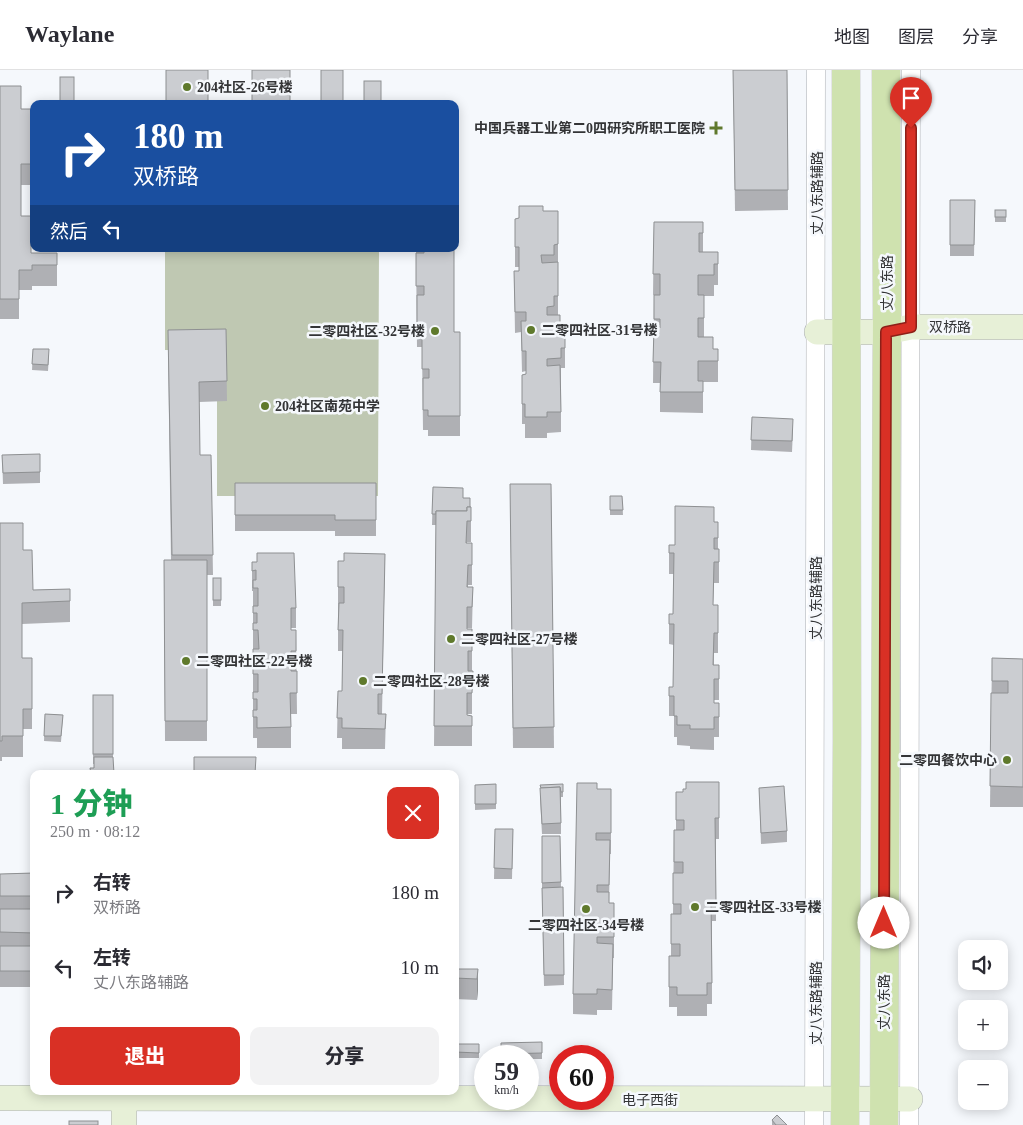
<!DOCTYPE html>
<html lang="zh">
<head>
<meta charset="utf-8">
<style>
	:root { --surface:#fff; --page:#f2f2f3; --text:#2b2b33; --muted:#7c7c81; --line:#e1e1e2; --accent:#d93025 }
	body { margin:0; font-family:"Times New Roman","Noto Sans SC",serif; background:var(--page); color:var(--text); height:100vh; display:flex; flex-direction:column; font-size:19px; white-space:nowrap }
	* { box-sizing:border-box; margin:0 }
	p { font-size:16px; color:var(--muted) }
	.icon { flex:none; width:28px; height:28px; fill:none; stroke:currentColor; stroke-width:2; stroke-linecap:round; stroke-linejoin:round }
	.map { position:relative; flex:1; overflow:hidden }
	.panel { position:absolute; left:30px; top:700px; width:429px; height:325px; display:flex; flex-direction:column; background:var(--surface); border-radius:10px; box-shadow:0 2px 12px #0003 }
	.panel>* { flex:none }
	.top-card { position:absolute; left:30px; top:30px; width:429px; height:152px; border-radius:10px; box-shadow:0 2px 12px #0003; background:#1a4fa0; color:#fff; overflow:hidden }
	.tools { position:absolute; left:958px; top:870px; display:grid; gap:10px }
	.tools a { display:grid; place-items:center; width:50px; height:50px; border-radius:10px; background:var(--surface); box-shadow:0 2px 12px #0003; font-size:25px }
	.speed { position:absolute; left:474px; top:975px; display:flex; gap:10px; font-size:25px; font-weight:700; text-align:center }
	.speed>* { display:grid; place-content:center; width:65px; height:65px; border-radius:50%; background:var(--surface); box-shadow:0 2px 12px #0003; line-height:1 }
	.speed small { font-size:12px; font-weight:400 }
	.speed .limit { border:8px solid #d22; background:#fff; color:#111 }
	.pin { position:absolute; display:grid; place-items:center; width:42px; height:42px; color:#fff; margin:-51px -21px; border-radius:50% 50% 50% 0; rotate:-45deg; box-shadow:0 0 5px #0007 }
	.pin .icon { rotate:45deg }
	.me { position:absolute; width:55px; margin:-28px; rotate:0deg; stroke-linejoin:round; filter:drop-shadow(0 0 4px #0008) }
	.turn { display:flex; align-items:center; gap:18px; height:105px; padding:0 20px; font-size:22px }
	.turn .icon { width:65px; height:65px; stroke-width:2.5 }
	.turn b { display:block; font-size:35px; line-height:42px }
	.then { display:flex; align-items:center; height:48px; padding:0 20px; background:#0003; gap:10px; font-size:19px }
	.round { display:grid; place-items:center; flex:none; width:52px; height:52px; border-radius:10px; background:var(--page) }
	.summary { display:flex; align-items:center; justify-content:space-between; height:85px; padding:0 20px }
	h1 { font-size:30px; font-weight:800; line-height:38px; color:#1e9e55 }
	.primary-button { display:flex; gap:10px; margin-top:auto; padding:10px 20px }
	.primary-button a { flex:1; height:58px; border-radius:10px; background:var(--accent); color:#fff; font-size:20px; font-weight:800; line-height:58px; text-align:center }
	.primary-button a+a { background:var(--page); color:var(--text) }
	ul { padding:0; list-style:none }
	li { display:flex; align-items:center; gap:15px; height:75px; padding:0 20px }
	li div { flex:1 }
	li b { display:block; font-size:19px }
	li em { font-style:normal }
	header { display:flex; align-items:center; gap:30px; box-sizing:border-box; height:70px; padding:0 25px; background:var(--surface); border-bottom:1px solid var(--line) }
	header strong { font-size:24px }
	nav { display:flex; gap:28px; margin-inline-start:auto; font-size:18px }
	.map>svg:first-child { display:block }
	.green { fill:#bfc8b2 }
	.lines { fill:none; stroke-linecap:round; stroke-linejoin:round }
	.street-casing { stroke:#aaadb1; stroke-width:19 }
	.secondary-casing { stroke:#aaadb1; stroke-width:26 }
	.primary-casing { stroke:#d2d2d3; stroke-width:29 }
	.street { stroke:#fff; stroke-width:18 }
	.secondary { stroke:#e7f0d7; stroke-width:25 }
	.primary { stroke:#cfe2af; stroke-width:28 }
	.wall { fill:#afb0b4 }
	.shaded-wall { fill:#8e9092 }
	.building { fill:#cbcdd1; stroke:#8e9092 }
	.route-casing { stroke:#8d1f18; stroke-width:12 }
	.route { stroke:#d93025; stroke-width:9 }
	.poi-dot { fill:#5f792c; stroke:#f5f8fc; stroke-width:2 }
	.labels { text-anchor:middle; stroke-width:5; stroke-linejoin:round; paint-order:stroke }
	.poi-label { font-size:14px; font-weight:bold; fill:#333436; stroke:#f5f8fc; text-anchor:start }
	.street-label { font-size:14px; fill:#333436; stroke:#f5f8fc }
</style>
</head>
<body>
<header>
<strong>Waylane</strong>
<nav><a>地图</a><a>图层</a><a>分享</a></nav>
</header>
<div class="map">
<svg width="1023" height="1055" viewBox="0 0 1023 1055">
	<rect width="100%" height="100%" fill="#f5f8fc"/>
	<!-- green -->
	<polygon class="green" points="165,179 379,179 378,426 217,426 217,281 165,280"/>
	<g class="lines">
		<!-- street casing -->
		<g class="street-casing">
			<g id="street">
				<polyline points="814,1055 816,0"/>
				<polyline points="909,1055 911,0"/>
			</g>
		</g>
		<!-- secondary casing -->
		<g class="secondary-casing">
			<g id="secondary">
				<polyline points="817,262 886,262 911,257 1023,257"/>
				<polyline points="0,1028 910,1029"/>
				<polyline points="124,1055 124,1029"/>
			</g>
		</g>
		<!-- primary casing -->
		<g class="primary-casing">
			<g id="primary">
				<polyline points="845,1055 847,670 846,0"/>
				<polyline points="884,1055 887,239 886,0"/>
			</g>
		</g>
		<!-- street -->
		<use href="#street" class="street"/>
		<!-- secondary -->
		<use href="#secondary" class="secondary"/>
		<!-- primary -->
		<use href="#primary" class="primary"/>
	</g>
	<!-- wall -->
	<g class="wall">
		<polygon points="733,0 787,0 788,140 735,141"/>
		<rect x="60" y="7" width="14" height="27"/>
		<polygon points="0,16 21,39 31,39 31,115 21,115 21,146 31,183 57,183 57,216 32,216 32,220 19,220 19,249 0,249"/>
		<polygon points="950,130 975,130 974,186 950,186"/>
		<rect x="995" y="140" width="11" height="12"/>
		<polygon points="543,141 558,174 558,245 560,256 565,256 565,298 561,298 561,362 547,363 547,368 525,368 525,354 522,354 522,305 526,304 526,301 522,302 521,262 515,263 514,201 519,201 519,197 515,197 515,169 519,148"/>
		<polygon points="654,152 703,152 703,182 718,182 718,215 714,215 714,226 704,226 704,267 713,279 718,279 718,312 703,312 703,343 660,342 660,313 653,313 654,225 660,225 653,225"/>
		<rect x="274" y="179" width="39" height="2"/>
		<polygon points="416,179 454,179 454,262 460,262 460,366 428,366 428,360 423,360 422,277 417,277"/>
		<polygon points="226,259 227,331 199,332 200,385 211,385 213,505 207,505 207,671 165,671 164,490 171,490 168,280"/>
		<polygon points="33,279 49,285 48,301 32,300"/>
		<polygon points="752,347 793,359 792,382 751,380"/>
		<polygon points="2,385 40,402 40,413 3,414"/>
		<polygon points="235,413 376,413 376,466 335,466 335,461 235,461"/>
		<polygon points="510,414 551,414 554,678 513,678"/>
		<polygon points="433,417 463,428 471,437 471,472 467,472 467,473 472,473 472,515 468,515 468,517 473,517 472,558 467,558 467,559 472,559 472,644 467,644 467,645 472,646 472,676 434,676 436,455 432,455"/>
		<polygon points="610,426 622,426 623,445 610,445"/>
		<polygon points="714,452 718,452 718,479 719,479 719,513 714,513 713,535 718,535 718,583 714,583 714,595 719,595 719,630 714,630 714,633 719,633 719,667 714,667 714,680 690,679 690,676 677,675 677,667 674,667 674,646 669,646 669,617 673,617 674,575 669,574 669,544 673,544 674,504 669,504 669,475 675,475"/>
		<polygon points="0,453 23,480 33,520 70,519 70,552 22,554 22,588 32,588 32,659 23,659 23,687 2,687 2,691 0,691"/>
		<polygon points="385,484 382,644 386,644 385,679 342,679 342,668 337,668 338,621 342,621 343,581 338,581 338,491 344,491"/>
		<polygon points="252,492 296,538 296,558 291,558 291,560 296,560 297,644 291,644 291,678 257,678 257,668 253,668 253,521 252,521"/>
		<rect x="213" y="508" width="8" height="28"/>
		<polygon points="992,588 1023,589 1023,737 990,737"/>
		<polygon points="93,625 113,625 113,687 94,698 94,694 93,694"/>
		<polygon points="45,644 63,645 61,672 44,671"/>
		<polygon points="719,712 719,769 716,769 716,851 712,851 712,934 707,934 707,946 677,946 677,937 669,937 669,886 671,886 671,844 673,844 674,760 676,760 676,722 683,722 686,719"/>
		<polygon points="496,714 496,739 475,740 475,715"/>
		<polygon points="563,714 563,727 561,727 561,764 542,764 540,728"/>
		<polygon points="759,718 787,761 787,772 761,774"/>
		<polygon points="597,719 611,719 611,784 610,784 609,833 614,833 614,888 613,888 612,940 597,940 597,945 573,944 573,924"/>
		<polygon points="495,759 513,759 512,809 494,809"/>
		<polygon points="542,766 560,766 561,817 563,817 564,915 544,916 542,823"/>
		<polygon points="34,803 34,917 0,917 0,804"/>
		<polygon points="455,832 455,899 478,899 478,920 477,930 455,929"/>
		<polygon points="542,972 542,989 528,989 528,986 501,986 501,973"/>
		<rect x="455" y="974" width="24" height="14"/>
		<polygon points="772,1050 787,1055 772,1055"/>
	</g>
	<!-- shaded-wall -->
	<polygon class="shaded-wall" points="478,899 478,920 477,930 477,909"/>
	<!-- building -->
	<g class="building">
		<rect x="166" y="0" width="42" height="34"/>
		<rect x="252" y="0" width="38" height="34"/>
		<rect x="321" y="0" width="22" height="34"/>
		<polygon points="733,0 787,0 788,120 735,120"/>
		<rect x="60" y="7" width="14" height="24"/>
		<rect x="364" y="11" width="17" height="23"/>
		<polygon points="0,16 21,16 21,39 31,39 31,94 21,94 21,146 31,146 31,183 57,183 57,195 32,195 32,200 19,200 19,229 0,229"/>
		<polygon points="950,130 975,130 974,175 950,175"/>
		<polygon points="519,136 543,136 543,141 558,141 558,174 554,175 554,185 541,185 542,193 558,192 558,226 554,226 554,236 547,237 547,245 560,245 560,256 565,256 565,278 561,278 561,288 547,289 547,296 560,295 561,342 547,342 547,347 525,347 525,334 522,334 522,305 526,304 526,281 522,281 521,251 526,251 526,242 515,242 514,201 519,201 519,177 515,177 515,149 519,148"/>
		<rect x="995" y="140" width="11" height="7"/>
		<polygon points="654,152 703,152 703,163 699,163 699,182 718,182 718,194 714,194 714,205 698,205 698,225 704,225 704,248 698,248 698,267 713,267 713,279 718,279 718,291 698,291 698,311 703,311 703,322 660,322 661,292 653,292 654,258 660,258 660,249 654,249 654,225 660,225 660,204 653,204"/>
		<polygon points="424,179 454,179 454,262 460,262 460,346 428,346 428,340 423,340 423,308 429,308 429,299 422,299 422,256 417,256 417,225 424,225 424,216 416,216 416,183 424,183"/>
		<polygon points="226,259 227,311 199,312 200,385 211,385 213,485 172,485 168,260"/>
		<polygon points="33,279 49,279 48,295 32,294"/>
		<polygon points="752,347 793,349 792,371 751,370"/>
		<polygon points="40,384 40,402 3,403 2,385"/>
		<polygon points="235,413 376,413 376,450 335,450 335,445 235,445"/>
		<polygon points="510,414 551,414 554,657 513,658"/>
		<polygon points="433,417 463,418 463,428 470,428 470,437 467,437 467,441 436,441 436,444 432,444"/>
		<polygon points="610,426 622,426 623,440 610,440"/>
		<polygon points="675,436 714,437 714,452 718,452 718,468 714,468 714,479 719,479 719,492 714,492 713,535 718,535 718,563 714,563 713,595 719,595 719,609 714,609 714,633 719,633 719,647 714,647 714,659 690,659 690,655 677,655 677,646 674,646 674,626 669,626 669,617 673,617 674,554 669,554 669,544 673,544 674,483 669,483 669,475 675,475"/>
		<polygon points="467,437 471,437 471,451 467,451 466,473 472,473 472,495 468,495 467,517 473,517 472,537 467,537 467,559 472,559 472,581 468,581 468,601 473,601 472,623 467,623 467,645 472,646 472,656 434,656 436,441 467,441"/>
		<polygon points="0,453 23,453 23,480 32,480 33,520 70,519 70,531 22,533 22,588 32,588 32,639 23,639 23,666 2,666 2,671 0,671"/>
		<polygon points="257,483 294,483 296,538 291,538 291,560 296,560 296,581 291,581 291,601 297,601 297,623 290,623 291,657 257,658 257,647 253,647 253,640 257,640 257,629 253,629 253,622 258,622 258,604 253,604 253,597 258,597 258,586 253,586 253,579 259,579 258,560 253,560 253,553 257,553 257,543 253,543 253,536 258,536 258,518 253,518 253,510 256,510 256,500 252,501 252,492 257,492"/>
		<polygon points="344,483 385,484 382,624 378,624 378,644 386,644 385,659 342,658 342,648 337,648 338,621 342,621 343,560 338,560 339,533 344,533 344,517 338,517 338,491 344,491"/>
		<polygon points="164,490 207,490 207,651 165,651"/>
		<rect x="213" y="508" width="8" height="22"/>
		<polygon points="992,588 1023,589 1023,717 990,716 991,623 1008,623 1008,611 992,611"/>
		<rect x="93" y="625" width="20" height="59"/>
		<polygon points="45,644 63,645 61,666 44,666"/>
		<polygon points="94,687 113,687 114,704 91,704 90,698 94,698"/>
		<polygon points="194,687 256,687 255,704 194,704"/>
		<rect x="370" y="702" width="7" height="2"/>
		<polygon points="686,712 719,712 719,748 715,748 716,831 711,831 712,913 707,913 707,925 677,925 677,917 669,917 669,886 680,886 680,874 671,874 671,844 681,844 681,834 673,834 673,803 683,803 683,792 674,792 674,760 684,760 684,750 676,750 676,722 683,722 683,719 686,719"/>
		<polygon points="577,713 597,713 597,719 611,719 611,763 596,763 596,770 610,770 609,815 597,815 597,822 609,822 609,833 614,833 614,867 597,867 597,873 613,874 612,920 597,919 597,924 573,924"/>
		<polygon points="496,714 496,734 475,734 475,715"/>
		<polygon points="563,714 563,722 561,722 560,717 541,718 540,715"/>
		<polygon points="784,716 787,761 761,763 759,718"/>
		<polygon points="560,717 561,753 542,754 540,718"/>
		<polygon points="495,759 513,759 512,799 494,798"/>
		<polygon points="542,766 560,766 561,812 542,813"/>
		<polygon points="34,803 34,826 0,826 0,804"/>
		<polygon points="563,817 564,905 544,905 542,818"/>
		<polygon points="455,832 456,832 455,896"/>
		<polygon points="0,839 34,839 34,863 0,862"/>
		<rect x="0" y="876" width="34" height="25"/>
		<polygon points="455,899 478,899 477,909 455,908"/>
		<polygon points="542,972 542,983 501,984 501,973"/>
		<polygon points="455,974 479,974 479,983 455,982"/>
		<polygon points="777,1045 787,1055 776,1055 772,1050"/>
		<rect x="69" y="1051" width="29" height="4"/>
	</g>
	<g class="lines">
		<!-- route casing -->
		<g class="route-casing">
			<polyline id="route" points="884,853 886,262 911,257 911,58"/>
		</g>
		<!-- route -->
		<use href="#route" class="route"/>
	</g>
	<!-- markers -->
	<g class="poi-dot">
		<circle cx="187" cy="17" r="5"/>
		<path d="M713.5 50.5h5v5h5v5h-5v5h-5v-5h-5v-5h5z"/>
		<circle cx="531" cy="260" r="5"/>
		<circle cx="435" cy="261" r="5"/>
		<circle cx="265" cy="336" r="5"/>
		<circle cx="451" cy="569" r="5"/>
		<circle cx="186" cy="591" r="5"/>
		<circle cx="363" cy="611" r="5"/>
		<circle cx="1007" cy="690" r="5"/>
		<circle cx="695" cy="837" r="5"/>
		<circle cx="586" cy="839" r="5"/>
	</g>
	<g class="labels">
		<!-- poi labels -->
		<g class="poi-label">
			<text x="197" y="22">204社区-26号楼</text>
			<text x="705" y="63" text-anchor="end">中国兵器工业第二0四研究所职工医院</text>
			<text x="541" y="265">二零四社区-31号楼</text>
			<text x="425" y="266" text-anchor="end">二零四社区-32号楼</text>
			<text x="275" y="341">204社区南苑中学</text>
			<text x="461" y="574">二零四社区-27号楼</text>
			<text x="196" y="596">二零四社区-22号楼</text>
			<text x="373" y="616">二零四社区-28号楼</text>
			<text x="997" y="695" text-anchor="end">二零四餐饮中心</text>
			<text x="705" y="842">二零四社区-33号楼</text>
			<text x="586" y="860" text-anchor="middle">二零四社区-34号楼</text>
		</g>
		<!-- street labels -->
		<g class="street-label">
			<text transform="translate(817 123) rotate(-90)" y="5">丈八东路辅路</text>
			<text transform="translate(887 213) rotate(-90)" y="5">丈八东路</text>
			<text x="950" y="262">双桥路</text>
			<text transform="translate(816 528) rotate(-90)" y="5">丈八东路辅路</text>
			<text transform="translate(884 932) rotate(-90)" y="5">丈八东路</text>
			<text transform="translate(816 933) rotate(-90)" y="5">丈八东路辅路</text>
			<text x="650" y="1035">电子西街</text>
		</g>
	</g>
</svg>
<div class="tools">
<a><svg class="icon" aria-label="sound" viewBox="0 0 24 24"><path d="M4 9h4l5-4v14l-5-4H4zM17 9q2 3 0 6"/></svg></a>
<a>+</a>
<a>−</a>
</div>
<div class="speed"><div>59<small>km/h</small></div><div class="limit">60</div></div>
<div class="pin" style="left:911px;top:58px;background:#d93025"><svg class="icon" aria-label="arrive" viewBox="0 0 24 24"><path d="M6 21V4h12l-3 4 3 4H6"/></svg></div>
<svg class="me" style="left:884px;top:853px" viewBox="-20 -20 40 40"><circle r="19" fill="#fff"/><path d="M0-13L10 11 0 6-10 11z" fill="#d93025"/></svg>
<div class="top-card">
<div class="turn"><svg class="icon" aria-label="right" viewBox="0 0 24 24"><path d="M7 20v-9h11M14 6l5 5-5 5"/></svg><div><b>180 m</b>双桥路</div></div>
<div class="then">然后<svg class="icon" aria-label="left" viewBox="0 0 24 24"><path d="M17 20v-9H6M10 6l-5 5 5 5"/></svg></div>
</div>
<section class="panel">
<div class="summary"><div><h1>1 分钟</h1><p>250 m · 08:12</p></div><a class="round" style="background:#d93025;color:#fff"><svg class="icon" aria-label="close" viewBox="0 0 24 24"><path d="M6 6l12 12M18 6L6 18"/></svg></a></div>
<ul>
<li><svg class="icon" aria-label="right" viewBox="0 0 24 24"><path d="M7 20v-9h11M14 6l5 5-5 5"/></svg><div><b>右转</b><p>双桥路</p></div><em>180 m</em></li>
<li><svg class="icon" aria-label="left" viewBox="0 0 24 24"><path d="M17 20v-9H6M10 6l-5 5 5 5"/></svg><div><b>左转</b><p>丈八东路辅路</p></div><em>10 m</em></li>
</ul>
<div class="primary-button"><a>退出</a><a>分享</a></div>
</section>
</div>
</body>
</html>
